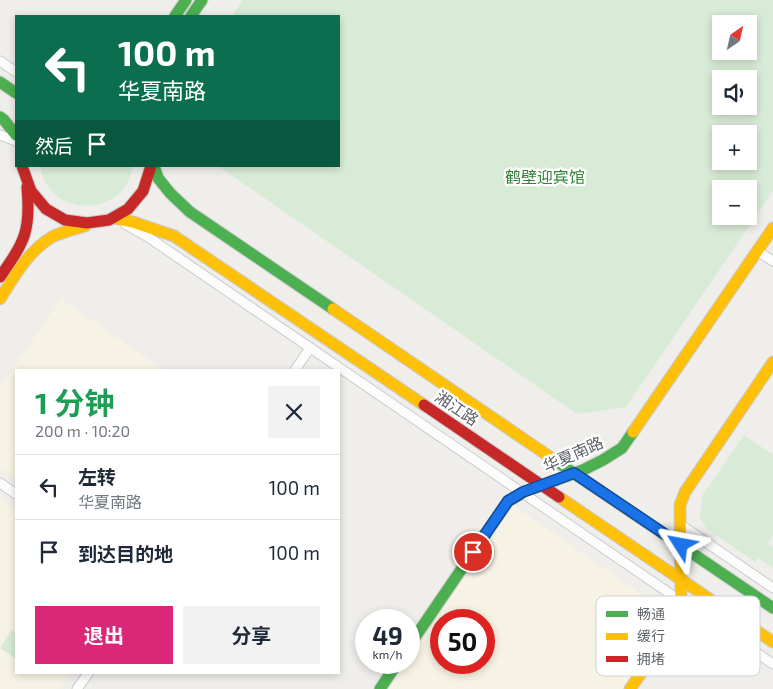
<!DOCTYPE html>
<html lang="zh">
<head>
<meta charset="utf-8">
<style>
	:root { --surface:#fff; --page:#f2f2f3; --text:#1f2937; --muted:#747a83; --line:#e0e1e3; --accent:#db2777 }
	body { margin:0; font-family:"Exo 2","Noto Sans SC",sans-serif; background:var(--page); color:var(--text); height:100vh; display:flex; flex-direction:column; font-size:19px; white-space:nowrap }
	* { box-sizing:border-box; margin:0 }
	p { font-size:16px; color:var(--muted) }
	.icon { flex:none; width:28px; height:28px; fill:none; stroke:currentColor; stroke-width:2; stroke-linecap:round; stroke-linejoin:round }
	.map { position:relative; flex:1; overflow:hidden }
	.side { position:absolute; left:15px; top:369px; width:325px; height:305px; display:flex; flex-direction:column; background:var(--surface); border-radius:0px; box-shadow:0 2px 8px #0003 }
	.side>* { flex:none }
	.guide { position:absolute; left:15px; top:15px; width:325px; height:152px; border-radius:0px; box-shadow:0 2px 8px #0003; background:#0b6e4f; color:#fff; overflow:hidden }
	.needle { width:32px; rotate:34deg }
	.controls { position:absolute; left:712px; top:15px; display:grid; gap:10px }
	.controls a { display:grid; place-items:center; width:45px; height:45px; border-radius:0px; background:var(--surface); box-shadow:0 2px 8px #0003; font-size:25px }
	.speed { position:absolute; left:355px; top:609px; display:flex; gap:10px; font-size:25px; font-weight:700; text-align:center }
	.speed>* { display:grid; place-content:center; width:65px; height:65px; border-radius:50%; background:var(--surface); box-shadow:0 2px 8px #0003; line-height:1 }
	.speed small { font-size:12px; font-weight:400 }
	.speed .limit { border:8px solid #d22; background:#fff; color:#111 }
	.pin { position:absolute; display:grid; place-items:center; width:42px; height:42px; color:#fff; margin:-21px; border:2px solid #fff; border-radius:50%; box-shadow:0 1px 5px #0007 }
	.me { position:absolute; width:55px; margin:-28px; rotate:304deg; stroke-linejoin:round; filter:drop-shadow(0 0 4px #0008) }
	.turn { display:flex; align-items:center; gap:18px; height:105px; padding:0 20px; font-size:22px }
	.turn .icon { width:65px; height:65px; stroke-width:2.5 }
	.turn b { display:block; font-size:35px; line-height:42px }
	.then { display:flex; align-items:center; height:48px; padding:0 20px; background:#0003; gap:10px; font-size:19px }
	.round { display:grid; place-items:center; flex:none; width:52px; height:52px; border-radius:0px; background:var(--page) }
	.summary { display:flex; align-items:center; justify-content:space-between; height:85px; padding:0 20px }
	h1 { font-size:30px; font-weight:700; line-height:38px; color:#1e9e55 }
	.button { display:flex; gap:10px; margin-top:auto; padding:10px 20px }
	.button a { flex:1; height:58px; border-radius:0px; background:var(--accent); color:#fff; font-size:20px; font-weight:700; line-height:58px; text-align:center }
	.button a+a { background:var(--page); color:var(--text) }
	ul { padding:0; list-style:none }
	li { display:flex; align-items:center; gap:15px; height:65px; padding:0 20px; border-top:1px solid var(--line) }
	li div { flex:1 }
	li b { display:block; font-size:19px }
	li em { font-style:normal }
	.map>svg:first-child { display:block }
	.commercial { fill:#f7f3e4; fill-rule:evenodd }
	.green { fill:#d8ebd6; fill-rule:evenodd }
	.lines { fill:none; stroke-linecap:round; stroke-linejoin:round }
	.street-casing { stroke:#cbcccc; stroke-width:11 }
	.fast-casing { stroke:#cacacb; stroke-width:13 }
	.slow-casing { stroke:#cacacb; stroke-width:13 }
	.jam-casing { stroke:#cacacb; stroke-width:13 }
	.street { stroke:#fdfcfc; stroke-width:9 }
	.fast { stroke:#4caf50; stroke-width:11 }
	.slow { stroke:#ffc107; stroke-width:11 }
	.jam { stroke:#c62828; stroke-width:11 }
	.route-casing { stroke:#114b97; stroke-width:12 }
	.route { stroke:#1a73e8; stroke-width:9 }
	.labels { text-anchor:middle; stroke-width:4.5; stroke-linejoin:round; paint-order:stroke }
	.park-label { font-size:16px; fill:#348238; stroke:#fff }
	.street-label { font-size:16px; fill:#5f6368; stroke:#fff }
	.key { fill:#fff; stroke:#cfd0d2; stroke-width:1 }
	.key-label { font-size:14px; fill:#5f6368 }
</style>
</head>
<body>
<div class="map">
<svg width="773" height="689" viewBox="0 0 773 689">
	<rect width="100%" height="100%" fill="#efeeea"/>
	<!-- commercial -->
	<g class="commercial">
		<polygon points="61,299 164,370 16,370 16,478 0,467 0,388"/>
		<polygon points="0,499 16,510 16,672 71,673 60,689 0,689"/>
		<path d="M514 506 673 616 622 689H388L406 663 409 662V658ZM441 620H484V662H441Z"/>
	</g>
	<!-- green -->
	<g class="green">
		<path d="M243 0H773V191L626 407 577 414 218 166H339V16H232ZM721 24H749V51H721ZM721 79H749V106H721ZM721 134H749V161H721ZM721 189H749V216H721Z"/>
		<path d="M40 166H133C124 219 49 219 40 166Z"/>
		<polygon points="744,435 773,455 773,535 768,543 773,547 773,568 758,558 755,562 707,529 700,519 702,496"/>
		<polygon points="11,630 16,634 16,659 0,648"/>
	</g>
	<g class="lines">
		<!-- street casing -->
		<g class="street-casing">
			<g id="street">
				<polyline points="0,61 16,72"/>
				<polyline points="0,135 16,141"/>
				<polyline points="125,224 148,237 773,664"/>
				<polyline points="757,251 773,261"/>
				<polyline points="295,370 310,348"/>
				<polyline points="0,483 16,494"/>
				<polyline points="681,525 773,588"/>
				<polyline points="77,689 89,672"/>
			</g>
		</g>
		<!-- fast casing -->
		<g class="fast-casing">
			<g id="fast">
				<polyline points="175,16 186,0"/>
				<polyline points="191,16 202,0"/>
				<polyline points="0,82 16,93"/>
				<polyline points="0,117 4,120 16,135"/>
				<polyline points="154,166 158,178 170,193 190,212 333,309"/>
				<polyline points="556,461 773,608"/>
				<polyline points="409,646 508,501 524,492 583,470 603,460 622,448 633,432"/>
				<polyline points="380,689 398,662"/>
			</g>
		</g>
		<!-- slow casing -->
		<g class="slow-casing">
			<g id="slow">
				<polyline points="114,218 133,222 174,236 424,405"/>
				<path d="M0 299C14 277 28 251 52 237 62 232 74 229 85 226"/>
				<polyline points="333,309 556,461"/>
				<polyline points="633,432 773,228"/>
				<polyline points="559,497 773,642"/>
				<polyline points="630,689 678,620 681,607 680,505 685,492 773,362"/>
			</g>
		</g>
		<!-- jam casing -->
		<g class="jam-casing">
			<g id="jam">
				<polyline points="22,166 31,191 46,209 65,220 87,223 109,220 128,209 143,191 151,166"/>
				<path d="M0 277C25 241 31 231 27 187"/>
				<polyline points="424,405 559,497"/>
			</g>
		</g>
		<!-- street -->
		<use href="#street" class="street"/>
		<!-- fast -->
		<use href="#fast" class="fast"/>
		<!-- slow -->
		<use href="#slow" class="slow"/>
		<!-- jam -->
		<use href="#jam" class="jam"/>
	</g>
	<g class="lines">
		<!-- route casing -->
		<g class="route-casing">
			<polyline id="route" points="473,552 508,501 523,492 574,473 681,545"/>
		</g>
		<!-- route -->
		<use href="#route" class="route"/>
	</g>
	<g class="labels">
		<!-- park labels -->
		<g class="park-label">
			<text x="545" y="183">鹤壁迎宾馆</text>
		</g>
		<!-- street labels -->
		<g class="street-label">
			<text transform="translate(457 408) rotate(34)" y="6">湘江路</text>
			<text transform="translate(573 454) rotate(-24)" y="6">华夏南路</text>
		</g>
	</g>
	<!-- legend -->
	<rect x="596" y="596" width="164" height="80" rx="8" class="key"/>
	<rect x="606" y="611" width="22" height="6" fill="#4caf50"/>
	<rect x="606" y="633" width="22" height="7" fill="#ffc107"/>
	<rect x="606" y="656" width="22" height="6" fill="#c62828"/>
	<g class="key-label">
		<text x="637" y="619">畅通</text>
		<text x="637" y="641">缓行</text>
		<text x="637" y="664">拥堵</text>
	</g>
</svg>
<div class="controls">
<a><svg class="needle" viewBox="-14 -14 28 28"><path d="M0-13l5 13h-10z" fill="#e53935"/><path d="M0 13l5-13h-10z" fill="#747a83"/></svg></a>
<a><svg class="icon" aria-label="sound" viewBox="0 0 24 24"><path d="M4 9h4l5-4v14l-5-4H4zM17 9q2 3 0 6"/></svg></a>
<a>+</a>
<a>−</a>
</div>
<div class="speed"><div>49<small>km/h</small></div><div class="limit">50</div></div>
<div class="pin" style="left:473px;top:552px;background:#d93025"><svg class="icon" aria-label="arrive" viewBox="0 0 24 24"><path d="M6 21V4h12l-3 4 3 4H6"/></svg></div>
<svg class="me" style="left:681px;top:545px" viewBox="-20 -20 40 40"><path d="M0-17L14 15 0 8-14 15z" fill="#1a73e8" stroke="#fff" stroke-width="4"/></svg>
<div class="guide">
<div class="turn"><svg class="icon" aria-label="left" viewBox="0 0 24 24"><path d="M17 20v-9H6M10 6l-5 5 5 5"/></svg><div><b>100 m</b>华夏南路</div></div>
<div class="then">然后<svg class="icon" aria-label="arrive" viewBox="0 0 24 24"><path d="M6 21V4h12l-3 4 3 4H6"/></svg></div>
</div>
<section class="side">
<div class="summary"><div><h1>1 分钟</h1><p>200 m · 10:20</p></div><a class="round"><svg class="icon" aria-label="close" viewBox="0 0 24 24"><path d="M6 6l12 12M18 6L6 18"/></svg></a></div>
<ul>
<li><svg class="icon" aria-label="left" viewBox="0 0 24 24"><path d="M17 20v-9H6M10 6l-5 5 5 5"/></svg><div><b>左转</b><p>华夏南路</p></div><em>100 m</em></li>
<li><svg class="icon" aria-label="arrive" viewBox="0 0 24 24"><path d="M6 21V4h12l-3 4 3 4H6"/></svg><div><b>到达目的地</b></div><em>100 m</em></li>
</ul>
<div class="button"><a>退出</a><a>分享</a></div>
</section>
</div>
</body>
</html>
